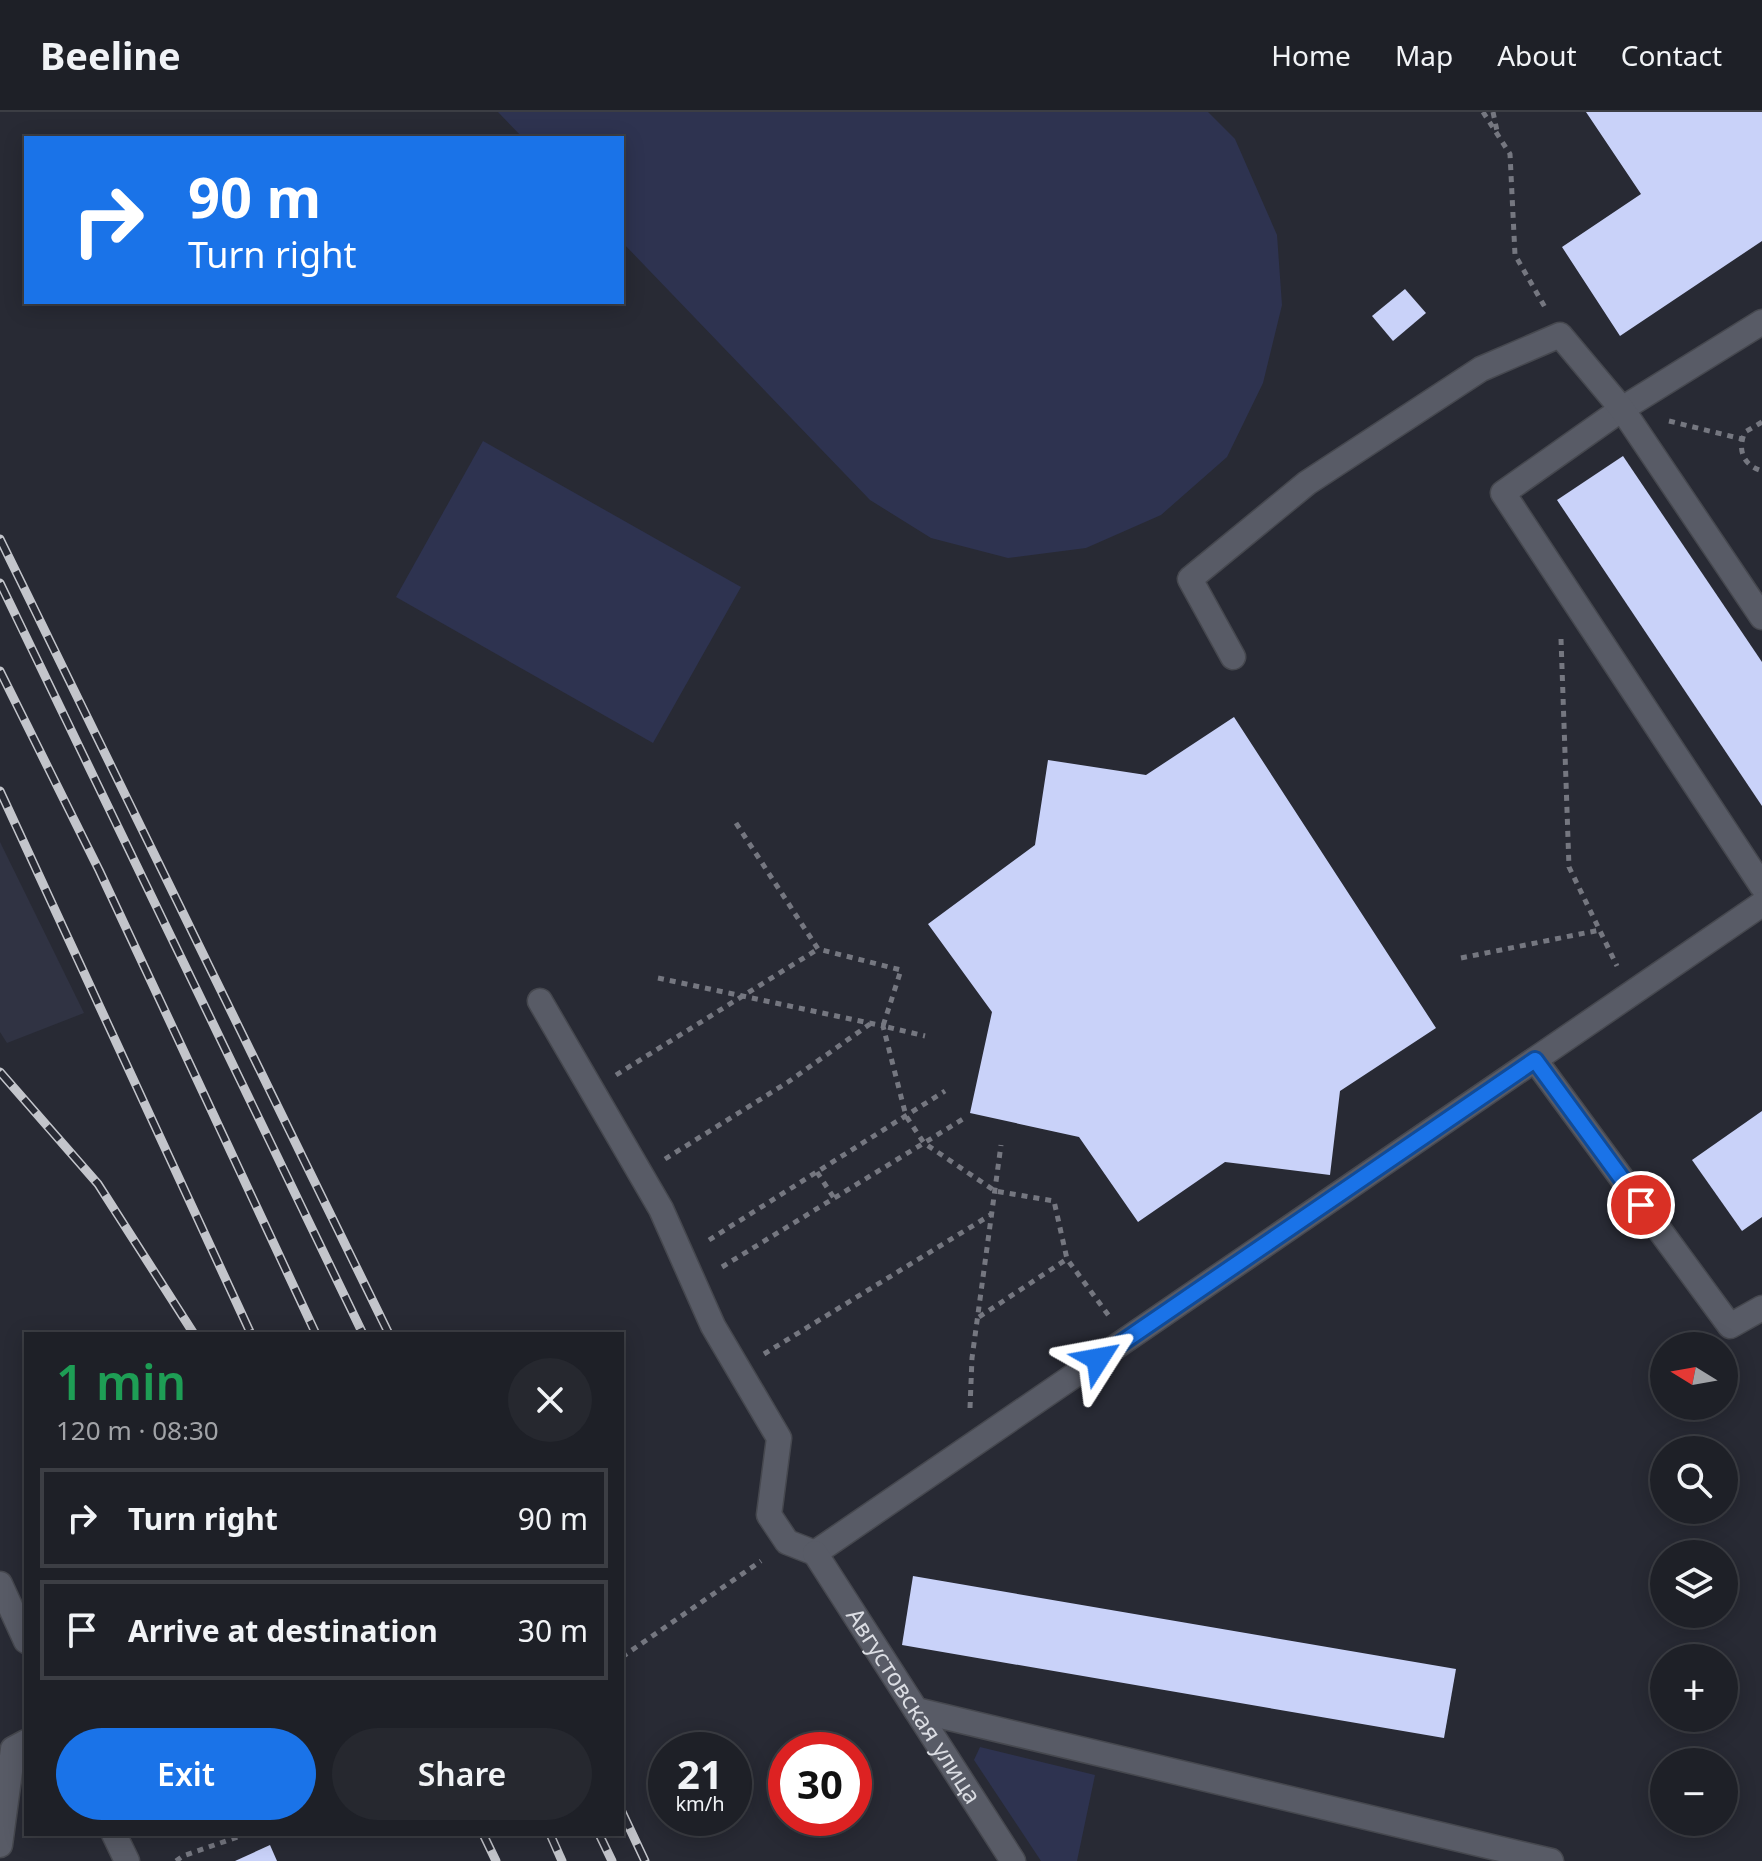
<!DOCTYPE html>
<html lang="en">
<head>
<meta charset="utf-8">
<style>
	:root { --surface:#1e2027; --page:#26282f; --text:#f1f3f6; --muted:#a1a3a7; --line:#3c3e44; --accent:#1a73e8 }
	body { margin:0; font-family:"Noto Sans",sans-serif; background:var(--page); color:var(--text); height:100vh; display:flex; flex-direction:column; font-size:30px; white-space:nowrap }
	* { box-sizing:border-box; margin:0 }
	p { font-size:26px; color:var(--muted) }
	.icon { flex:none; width:44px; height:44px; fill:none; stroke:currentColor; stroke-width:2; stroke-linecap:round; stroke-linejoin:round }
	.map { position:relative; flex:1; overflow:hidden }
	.details { position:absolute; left:24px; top:1220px; width:600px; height:504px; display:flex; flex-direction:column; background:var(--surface); border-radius:0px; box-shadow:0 4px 20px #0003,0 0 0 2px var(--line) }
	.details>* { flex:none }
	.top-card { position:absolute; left:24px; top:24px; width:600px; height:168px; border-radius:0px; box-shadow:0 4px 20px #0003,0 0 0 2px var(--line); background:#1a73e8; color:#fff; overflow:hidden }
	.needle { width:52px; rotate:281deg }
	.tools { position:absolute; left:1650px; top:1220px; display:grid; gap:16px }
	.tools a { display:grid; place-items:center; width:88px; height:88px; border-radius:50%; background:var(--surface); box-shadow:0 4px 20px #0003,0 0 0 2px var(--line); font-size:40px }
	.speed { position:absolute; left:648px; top:1620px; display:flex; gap:16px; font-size:40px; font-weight:700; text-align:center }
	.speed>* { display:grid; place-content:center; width:104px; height:104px; border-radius:50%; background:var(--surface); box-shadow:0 4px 20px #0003,0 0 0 2px var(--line); line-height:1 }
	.speed small { font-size:20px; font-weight:400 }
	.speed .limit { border:12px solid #d22; background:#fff; color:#111 }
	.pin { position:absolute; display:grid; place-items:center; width:68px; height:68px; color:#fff; margin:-34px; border:4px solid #fff; border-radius:50%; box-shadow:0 2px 8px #0007 }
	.me { position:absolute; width:88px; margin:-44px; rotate:56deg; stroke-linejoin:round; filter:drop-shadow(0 0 6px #0008) }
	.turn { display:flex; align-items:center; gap:28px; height:168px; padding:0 32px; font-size:36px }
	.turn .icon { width:104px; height:104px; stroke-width:2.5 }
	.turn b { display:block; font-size:56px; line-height:68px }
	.round { display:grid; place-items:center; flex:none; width:84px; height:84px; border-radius:42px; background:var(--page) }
	.head { display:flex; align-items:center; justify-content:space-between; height:136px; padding:0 32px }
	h1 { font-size:48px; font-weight:600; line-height:60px; color:#1e9e55 }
	.button { display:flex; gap:16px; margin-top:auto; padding:16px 32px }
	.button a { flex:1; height:92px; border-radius:48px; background:var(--accent); color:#fff; font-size:32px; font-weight:600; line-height:92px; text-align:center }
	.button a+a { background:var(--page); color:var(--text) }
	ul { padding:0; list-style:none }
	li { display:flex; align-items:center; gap:24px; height:100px; margin:0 16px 12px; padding:0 16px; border:4px solid var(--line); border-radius:0px }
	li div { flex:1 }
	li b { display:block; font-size:30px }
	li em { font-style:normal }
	header { display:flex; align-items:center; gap:48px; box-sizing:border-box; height:112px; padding:0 40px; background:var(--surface); border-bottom:2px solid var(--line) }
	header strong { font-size:38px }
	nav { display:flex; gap:44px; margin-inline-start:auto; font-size:28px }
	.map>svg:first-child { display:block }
	.built { fill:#303343 }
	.green { fill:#2e3350 }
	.building { fill:#c9d2f9 }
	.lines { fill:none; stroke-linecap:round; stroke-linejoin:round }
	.minor-casing { stroke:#46484f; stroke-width:27 }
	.path { stroke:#757780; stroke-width:5; stroke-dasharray:6 6; stroke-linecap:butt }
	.minor { stroke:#585b66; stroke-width:24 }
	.rail-casing { stroke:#c3c5cb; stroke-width:9 }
	.rail { stroke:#282a34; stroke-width:6; stroke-dasharray:18; stroke-linecap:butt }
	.route-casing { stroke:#114b97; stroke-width:20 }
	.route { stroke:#1a73e8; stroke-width:14 }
	.labels { text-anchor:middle; stroke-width:8; stroke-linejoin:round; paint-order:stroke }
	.street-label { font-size:24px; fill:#dbdde3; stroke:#282a34 }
</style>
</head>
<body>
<header>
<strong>Beeline</strong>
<nav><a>Home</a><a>Map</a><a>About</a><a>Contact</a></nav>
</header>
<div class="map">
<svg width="1762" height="1749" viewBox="0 0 1762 1749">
	<rect width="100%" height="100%" fill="#282a34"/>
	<!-- built -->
	<polygon class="built" points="0,730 84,901 7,931 0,920"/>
	<!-- green -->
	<g class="green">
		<polygon points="498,0 1208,0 1235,27 1277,123 1282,193 1263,271 1227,345 1161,403 1086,436 1008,446 931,426 870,388 622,130 622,26 523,26"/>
		<polygon points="483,329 741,475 653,631 396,485"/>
		<polygon points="980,1635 1095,1663 1077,1749 1041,1749 974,1648"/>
	</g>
	<!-- building -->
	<g class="building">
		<polygon points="1586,0 1762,0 1762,129 1620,224 1562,135 1641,82"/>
		<polygon points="1405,177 1426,201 1393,229 1372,204"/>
		<polygon points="1623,344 1762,550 1762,694 1557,388"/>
		<polygon points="1234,605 1436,916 1340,979 1330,1063 1225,1050 1138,1110 1079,1025 970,1001 992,900 928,812 1035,733 1048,648 1146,663"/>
		<polygon points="1762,999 1762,1105 1742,1119 1692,1048"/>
		<polygon points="913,1464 1456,1557 1444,1626 902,1533"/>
		<polygon points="270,1733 277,1749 235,1749"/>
	</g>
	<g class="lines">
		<!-- minor casing -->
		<g class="minor-casing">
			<g id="minor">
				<polyline points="1762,210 1622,297 1503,381 1762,774"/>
				<polyline points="1233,545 1190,467 1307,371 1481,257 1560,223 1622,297 1762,505"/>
				<polyline points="540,889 661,1097 713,1214 779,1326 769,1403 787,1430 815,1441"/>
				<polyline points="1535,948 1730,1214 1762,1196"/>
				<polyline points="815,1441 1762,792"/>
				<path id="s1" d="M815 1441 1013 1749"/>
				<polyline points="0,1472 26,1529"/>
				<polyline points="916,1598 1551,1749"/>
				<polyline points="114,1722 127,1749"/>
				<polyline points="0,1733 13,1637 26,1630"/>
			</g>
		</g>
		<!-- path -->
		<g class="path">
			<polyline points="1483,0 1510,42 1515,143 1546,197"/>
			<polyline points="1493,0 1497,19"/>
			<polyline points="1669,309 1742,327"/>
			<path d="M1762 310 1745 320C1737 338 1743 353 1762 359"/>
			<polyline points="1561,527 1569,755 1617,854"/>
			<polyline points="736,711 818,837 901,858 883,914 925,924"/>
			<polyline points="1461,846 1600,818"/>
			<polyline points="658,866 883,914 906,1004 924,1031 995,1079 1054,1089 1067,1147 1109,1204"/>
			<polyline points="616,963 818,837"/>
			<polyline points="665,1047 788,970 870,912"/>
			<polyline points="817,1060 834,1086"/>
			<polyline points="709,1128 945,979"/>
			<polyline points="722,1155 963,1007"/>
			<polyline points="979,1205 1067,1147"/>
			<polyline points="764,1242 992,1102"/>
			<polyline points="970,1296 972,1246 1001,1033"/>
			<polyline points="622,1545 761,1449"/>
			<polyline points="176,1749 183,1744 246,1722"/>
		</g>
		<!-- minor -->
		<use href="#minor" class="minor"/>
		<!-- rail casing -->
		<g class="rail-casing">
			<g id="rail">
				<polyline points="0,427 389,1222"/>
				<polyline points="0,471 363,1222"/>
				<polyline points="0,559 99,758 316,1222"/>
				<polyline points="0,679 251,1222"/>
				<polyline points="0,960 98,1072 194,1222"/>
				<polyline points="622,1700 645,1749"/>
				<polyline points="483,1722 496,1749"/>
				<polyline points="550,1722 562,1749"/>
				<polyline points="599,1722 612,1749"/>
			</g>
		</g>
		<!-- rail -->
		<use href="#rail" class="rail"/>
	</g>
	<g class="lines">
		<!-- route casing -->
		<g class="route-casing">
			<polyline id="route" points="1098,1247 1535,948 1641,1093"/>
		</g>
		<!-- route -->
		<use href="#route" class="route"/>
	</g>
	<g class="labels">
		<!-- street labels -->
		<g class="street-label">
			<text dy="8" stroke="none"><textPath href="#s1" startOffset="182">Августовская улица</textPath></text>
		</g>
	</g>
</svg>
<div class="tools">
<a><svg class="needle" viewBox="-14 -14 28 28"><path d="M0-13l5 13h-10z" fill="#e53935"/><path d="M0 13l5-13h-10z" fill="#a1a3a7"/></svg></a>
<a><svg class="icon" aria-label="search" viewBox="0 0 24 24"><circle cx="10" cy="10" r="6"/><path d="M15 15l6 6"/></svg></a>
<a><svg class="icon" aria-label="layers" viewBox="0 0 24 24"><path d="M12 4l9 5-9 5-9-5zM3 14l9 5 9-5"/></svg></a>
<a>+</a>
<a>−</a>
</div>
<div class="speed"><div>21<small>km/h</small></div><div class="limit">30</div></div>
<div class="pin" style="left:1641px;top:1093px;background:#d93025"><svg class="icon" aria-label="arrive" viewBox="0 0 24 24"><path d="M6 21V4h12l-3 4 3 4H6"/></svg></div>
<svg class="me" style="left:1098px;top:1247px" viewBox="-20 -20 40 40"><path d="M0-17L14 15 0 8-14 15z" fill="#1a73e8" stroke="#fff" stroke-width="4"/></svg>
<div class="top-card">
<div class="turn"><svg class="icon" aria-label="right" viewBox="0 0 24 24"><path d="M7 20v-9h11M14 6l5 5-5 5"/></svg><div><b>90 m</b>Turn right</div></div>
</div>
<section class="details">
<div class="head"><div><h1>1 min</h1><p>120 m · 08:30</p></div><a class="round"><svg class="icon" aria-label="close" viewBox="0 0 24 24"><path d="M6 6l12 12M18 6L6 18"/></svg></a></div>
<ul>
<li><svg class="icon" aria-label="right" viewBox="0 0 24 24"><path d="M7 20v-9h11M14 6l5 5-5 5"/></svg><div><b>Turn right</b></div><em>90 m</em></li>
<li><svg class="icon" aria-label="arrive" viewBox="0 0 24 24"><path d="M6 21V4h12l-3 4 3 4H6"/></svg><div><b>Arrive at destination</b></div><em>30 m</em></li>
</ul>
<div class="button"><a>Exit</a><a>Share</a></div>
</section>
</div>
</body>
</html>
